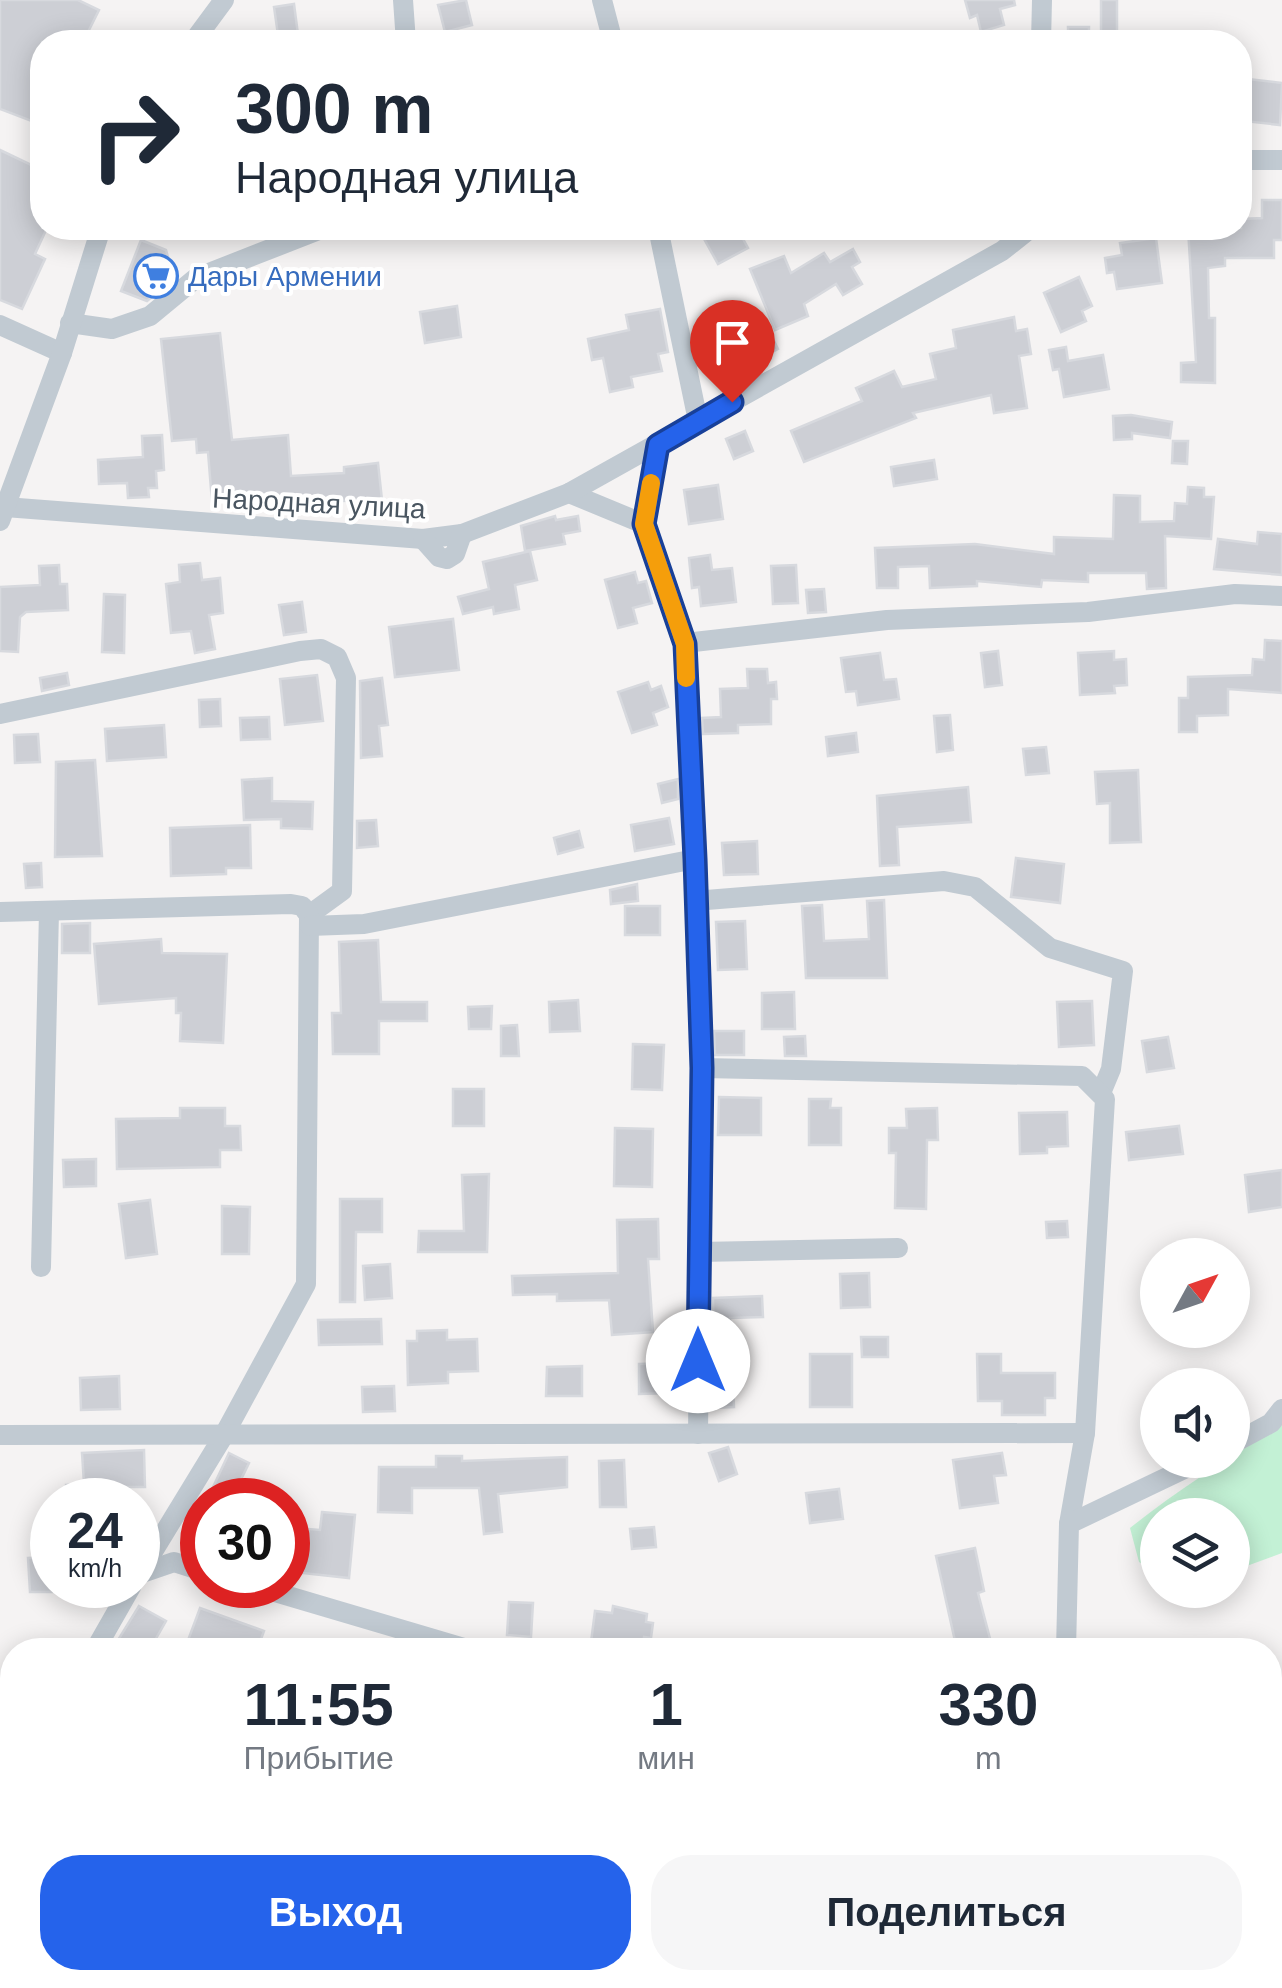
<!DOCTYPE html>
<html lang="ru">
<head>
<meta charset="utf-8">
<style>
	:root { --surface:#fff; --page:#f6f6f7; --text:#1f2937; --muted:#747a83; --accent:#2563eb }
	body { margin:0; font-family:Arial,sans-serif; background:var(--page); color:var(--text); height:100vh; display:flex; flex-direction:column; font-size:38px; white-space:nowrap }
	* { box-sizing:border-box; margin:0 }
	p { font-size:32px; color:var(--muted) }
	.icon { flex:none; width:55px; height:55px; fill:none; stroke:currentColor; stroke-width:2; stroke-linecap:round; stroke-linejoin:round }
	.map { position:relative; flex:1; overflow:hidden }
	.side { position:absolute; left:0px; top:1638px; width:1282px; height:352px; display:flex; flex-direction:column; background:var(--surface); border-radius:40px 40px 0 0; box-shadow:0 5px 25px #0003 }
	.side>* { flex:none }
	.guide { position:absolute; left:30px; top:30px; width:1222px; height:210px; border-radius:40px; box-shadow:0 5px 25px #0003; background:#fff; color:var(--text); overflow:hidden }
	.needle { width:65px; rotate:50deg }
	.fabs { position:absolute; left:1140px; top:1238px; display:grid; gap:20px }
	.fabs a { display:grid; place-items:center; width:110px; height:110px; border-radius:50%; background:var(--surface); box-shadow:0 5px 25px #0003; font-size:50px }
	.speed { position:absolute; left:30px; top:1478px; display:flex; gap:20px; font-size:50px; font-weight:700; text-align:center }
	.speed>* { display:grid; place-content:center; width:130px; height:130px; border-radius:50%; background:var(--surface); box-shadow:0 5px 25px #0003; line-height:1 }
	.speed small { font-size:25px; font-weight:400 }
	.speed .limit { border:15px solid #d22; background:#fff; color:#111 }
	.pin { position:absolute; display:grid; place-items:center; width:85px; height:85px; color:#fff; margin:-102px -42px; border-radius:50% 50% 50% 0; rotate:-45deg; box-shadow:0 0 10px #0007 }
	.pin .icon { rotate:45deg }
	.me { position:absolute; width:110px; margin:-55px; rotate:0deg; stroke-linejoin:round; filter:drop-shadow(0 0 8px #0008) }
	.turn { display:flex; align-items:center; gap:35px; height:210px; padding:0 40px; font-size:45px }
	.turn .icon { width:130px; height:130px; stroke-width:2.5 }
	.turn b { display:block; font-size:70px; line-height:85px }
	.eta { display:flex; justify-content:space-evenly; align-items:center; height:170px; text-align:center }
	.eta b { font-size:60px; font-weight:800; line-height:70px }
	.primary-button { display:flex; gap:20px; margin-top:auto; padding:20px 40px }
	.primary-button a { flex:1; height:115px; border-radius:40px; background:var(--accent); color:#fff; font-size:40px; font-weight:800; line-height:115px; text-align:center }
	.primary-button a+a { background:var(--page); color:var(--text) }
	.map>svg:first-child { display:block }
	.green { fill:#c3f1d5 }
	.building { fill:#cdcfd5; stroke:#d7d9de; stroke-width:2.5 }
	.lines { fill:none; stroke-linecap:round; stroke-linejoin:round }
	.minor { stroke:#c1cad2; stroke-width:20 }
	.route-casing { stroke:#184099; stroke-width:25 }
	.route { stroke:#2563eb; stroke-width:18 }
	.slow { stroke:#f59e0b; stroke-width:18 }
	.labels { text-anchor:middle; stroke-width:8; stroke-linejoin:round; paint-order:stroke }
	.shop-label { font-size:28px; fill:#366cbe; stroke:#fff; text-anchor:start }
	.street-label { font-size:28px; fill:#4a5661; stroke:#fff }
</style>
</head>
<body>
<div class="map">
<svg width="1282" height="1988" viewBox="0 0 1282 1988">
	<rect width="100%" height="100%" fill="#f5f3f3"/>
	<!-- green -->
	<path class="green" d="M1282 1425V1553L1233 1571 1232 1515H1158L1157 1573 1139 1562 1130 1528C1180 1488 1229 1458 1282 1425Z"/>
	<!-- building -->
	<g class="building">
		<polygon points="0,0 78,0 99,10 83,42 42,42 42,125 0,109"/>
		<polygon points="466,0 472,25 445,32 438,5"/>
		<polygon points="965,0 1014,0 1015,5 1000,9 1004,25 981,32 977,15 970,18"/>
		<rect x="1101" y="0" width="16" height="32"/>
		<polygon points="294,4 299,42 279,42 274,7"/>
		<rect x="1068" y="27" width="21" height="15"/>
		<polygon points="1248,79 1282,83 1280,125 1244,121"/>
		<polygon points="0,150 42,170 42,228 47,228 35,254 45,259 22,309 0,300"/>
		<polygon points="1262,200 1282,200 1282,240 1274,240 1274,258 1225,258 1225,266 1208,268 1209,318 1215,318 1215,383 1181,382 1181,363 1196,362 1188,228 1241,228 1241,219 1262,218"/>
		<polygon points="698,228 737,228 748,248 718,264"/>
		<polygon points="1156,238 1162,283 1117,289 1114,272 1107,273 1105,258 1122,255 1120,243"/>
		<polygon points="141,240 166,250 174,278 147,301 121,291"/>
		<polygon points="853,249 860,262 852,267 862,284 843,295 836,284 804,304 808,316 775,330 750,269 784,256 791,273 824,253 830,262"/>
		<polygon points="1079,277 1092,306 1082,311 1086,321 1061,332 1044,293"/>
		<polygon points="457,306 461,337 425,343 420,312"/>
		<polygon points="660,309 668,352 658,354 662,371 631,377 633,387 610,392 603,358 592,360 588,339 629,330 626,315"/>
		<polygon points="1014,317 1016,331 1027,329 1031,354 1019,356 1027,408 994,413 991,395 913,413 916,418 804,462 791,431 862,401 856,388 894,371 902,387 936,379 930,354 956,348 953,330"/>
		<polygon points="769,331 778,349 753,362 743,343"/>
		<polygon points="220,333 232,440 288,435 291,476 344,473 344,467 378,463 382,500 298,502 298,495 212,502 208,452 197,453 196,439 172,441 161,339"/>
		<polygon points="1066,347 1068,361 1103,355 1109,389 1064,397 1059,369 1053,370 1049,350"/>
		<polygon points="1131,415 1172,422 1170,438 1132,433 1132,439 1114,440 1113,416"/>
		<polygon points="745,431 753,451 734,459 726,439"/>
		<polygon points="162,435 164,470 156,471 157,488 148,488 149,497 128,498 127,483 99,484 98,460 143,457 142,436"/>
		<polygon points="1173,441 1188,441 1187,464 1172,463"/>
		<polygon points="934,460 937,479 894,486 891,467"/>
		<polygon points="718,485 723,519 689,524 684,490"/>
		<polygon points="1188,487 1204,488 1204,497 1214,497 1211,539 1165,536 1166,588 1147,589 1146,573 1088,573 1088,582 1042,580 1041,587 977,581 977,586 930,588 929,566 898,567 898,588 877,588 875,548 975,544 1054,554 1054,537 1113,539 1114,495 1140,496 1140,522 1174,521 1175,503 1187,504"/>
		<polygon points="555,516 556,520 578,516 580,531 563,534 565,544 525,551 521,526"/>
		<polygon points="1258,532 1282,534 1282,575 1214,569 1218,539 1257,544"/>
		<polygon points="530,551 537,580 515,585 519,609 494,614 493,607 463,614 458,597 489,589 483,562"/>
		<polygon points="710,555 712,570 732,568 736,602 701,606 699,587 692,588 689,558"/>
		<polygon points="200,563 202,580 220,578 223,613 209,615 215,649 195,653 191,631 171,633 166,584 180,582 179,565"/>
		<polygon points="59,565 60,584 67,584 68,610 26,612 20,617 18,652 0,651 0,587 40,585 39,566"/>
		<polygon points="796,565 798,603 773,604 771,566"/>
		<polygon points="635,572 638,583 646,581 652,603 633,608 637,623 618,628 605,580"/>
		<polygon points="824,589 826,612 808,613 806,590"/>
		<polygon points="104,594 125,595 124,653 102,652"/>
		<polygon points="302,602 306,632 284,635 279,605"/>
		<polygon points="453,619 459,670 395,677 389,627"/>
		<polygon points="1265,640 1282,641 1282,693 1228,689 1228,715 1197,716 1197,732 1179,732 1179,698 1188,698 1188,677 1252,675 1253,659 1264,660"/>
		<polygon points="998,651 1002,685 985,687 981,653"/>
		<polygon points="1114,651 1114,660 1126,659 1127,685 1114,686 1115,693 1080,695 1078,653"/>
		<polygon points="880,653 884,680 896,679 899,699 858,705 856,691 846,692 841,658"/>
		<polygon points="747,669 767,669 768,683 776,682 777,699 771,699 771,724 738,725 738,733 703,734 702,718 721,717 720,689 748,688"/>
		<polygon points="67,673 69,685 42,691 40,678"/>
		<polygon points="317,675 323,721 285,725 280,679"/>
		<polygon points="382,678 388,725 379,726 382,756 361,758 360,681"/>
		<polygon points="648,682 651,690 661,686 668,707 653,713 657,725 632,733 618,692"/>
		<polygon points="220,699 221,726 200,727 199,700"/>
		<polygon points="950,715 953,750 937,752 934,716"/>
		<polygon points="269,717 270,739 241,740 240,718"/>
		<polygon points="164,725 166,757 107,761 105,729"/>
		<polygon points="856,733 858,752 828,756 826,737"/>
		<polygon points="38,734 40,762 15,763 14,735"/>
		<polygon points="1046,747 1049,773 1026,775 1023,749"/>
		<polygon points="95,760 102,856 55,857 56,762"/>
		<polygon points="1138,770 1141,842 1110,843 1110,803 1097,804 1095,772"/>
		<polygon points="272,778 272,801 313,802 312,829 281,828 281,819 244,820 242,780"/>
		<polygon points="678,779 678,799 662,803 658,784"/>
		<polygon points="968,787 971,822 897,827 899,865 880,866 877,796"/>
		<polygon points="669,818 674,844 635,851 631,825"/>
		<polygon points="376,820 378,846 357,848 357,821"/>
		<polygon points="250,825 251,868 226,868 226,874 171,876 170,828"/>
		<polygon points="579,831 583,847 558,854 554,838"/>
		<polygon points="757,841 758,874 724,875 722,843"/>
		<polygon points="1016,858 1064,864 1060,903 1011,897"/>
		<polygon points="41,863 42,887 26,888 24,864"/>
		<polygon points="637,884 638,901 611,904 610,890"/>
		<polygon points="884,900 887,978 806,978 802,906 822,905 824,941 869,939 867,901"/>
		<rect x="625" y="906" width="35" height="29"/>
		<polygon points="745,921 747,969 718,970 716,922"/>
		<polygon points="90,923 90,953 62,953 62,924"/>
		<polygon points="161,939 162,953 227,954 223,1043 180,1041 181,1013 176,1013 176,998 99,1004 94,944"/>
		<polygon points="378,940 381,1002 427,1002 427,1021 379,1021 379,1054 333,1054 332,1013 341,1013 339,942"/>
		<polygon points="794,992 795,1029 762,1029 762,993"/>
		<polygon points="578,1000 580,1031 550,1032 549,1002"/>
		<polygon points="1092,1001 1094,1045 1059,1047 1057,1002"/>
		<polygon points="492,1006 491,1029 469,1029 468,1007"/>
		<polygon points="517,1025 519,1056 501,1056 501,1026"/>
		<polygon points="714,1031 744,1031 744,1055 715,1055"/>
		<polygon points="805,1036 806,1056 785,1056 784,1037"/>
		<polygon points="1168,1037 1174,1068 1147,1072 1142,1041"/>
		<polygon points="633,1044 664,1045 662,1090 632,1089"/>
		<rect x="453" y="1089" width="31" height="37"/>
		<polygon points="719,1097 761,1098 761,1135 718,1135"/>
		<polygon points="809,1099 831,1099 830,1108 841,1108 841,1145 809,1145"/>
		<polygon points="180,1108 225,1108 225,1126 240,1126 241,1150 220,1150 220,1167 117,1169 116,1119 180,1118"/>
		<polygon points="937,1108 938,1140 927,1140 926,1209 895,1208 896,1153 889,1153 889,1128 907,1128 906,1109"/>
		<polygon points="1067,1112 1068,1146 1047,1147 1047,1153 1020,1154 1019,1113"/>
		<polygon points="1179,1126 1183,1154 1129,1160 1126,1132"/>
		<polygon points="615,1128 653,1129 652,1187 614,1186"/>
		<polygon points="96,1159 96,1186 64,1187 63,1160"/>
		<polygon points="1282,1170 1282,1207 1249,1212 1245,1175"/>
		<polygon points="489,1174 487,1252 418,1252 419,1231 464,1231 462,1175"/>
		<polygon points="340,1199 382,1199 382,1232 356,1232 355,1302 340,1302"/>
		<polygon points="150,1200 157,1254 126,1258 119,1204"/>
		<polygon points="222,1206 250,1207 249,1254 222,1254"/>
		<polygon points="658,1219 659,1259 648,1259 653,1332 612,1335 609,1300 557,1301 557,1294 513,1295 512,1276 618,1273 617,1220"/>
		<polygon points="1067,1221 1068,1237 1047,1238 1046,1222"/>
		<polygon points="390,1264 392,1298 365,1300 363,1266"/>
		<polygon points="869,1273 870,1307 841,1308 840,1274"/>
		<polygon points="762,1296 763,1317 730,1318 734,1407 715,1408 713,1298"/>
		<polygon points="381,1319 382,1344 319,1345 318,1320"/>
		<polygon points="447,1330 447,1340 477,1339 478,1371 448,1372 448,1383 408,1385 407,1341 417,1341 417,1331"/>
		<polygon points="861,1337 888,1337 888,1357 862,1357"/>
		<rect x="810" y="1354" width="42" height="53"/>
		<polygon points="977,1354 1001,1354 1001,1373 1055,1373 1055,1398 1045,1398 1045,1415 1002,1415 1002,1401 978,1401"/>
		<polygon points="671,1363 672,1393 639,1394 639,1364"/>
		<polygon points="582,1366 582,1396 546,1396 547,1367"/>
		<polygon points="119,1376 120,1409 81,1410 80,1378"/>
		<polygon points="394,1386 395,1411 363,1412 362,1387"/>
		<polygon points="728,1447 737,1474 719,1481 709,1453"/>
		<polygon points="144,1450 145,1487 124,1487 125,1500 66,1500 66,1485 84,1484 82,1453"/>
		<polygon points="229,1453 249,1463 231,1500 207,1500"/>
		<polygon points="1002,1453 1006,1475 994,1476 998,1503 960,1508 953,1460"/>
		<polygon points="436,1456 462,1456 462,1461 567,1457 567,1487 498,1494 502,1532 484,1534 479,1488 412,1488 412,1513 378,1512 379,1467 436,1467"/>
		<polygon points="624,1460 626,1507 600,1507 599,1461"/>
		<polygon points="839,1489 843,1519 810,1523 806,1493"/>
		<polygon points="322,1512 355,1515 349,1578 293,1572 297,1528 320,1530"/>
		<polygon points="654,1527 656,1547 632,1549 630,1529"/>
		<polygon points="975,1548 984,1591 978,1593 993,1650 957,1650 936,1556"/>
		<polygon points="52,1557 52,1592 30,1592 28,1558"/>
		<polygon points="509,1602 533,1603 531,1637 507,1635"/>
		<polygon points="139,1606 166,1621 150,1649 138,1642 134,1650 118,1640"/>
		<polygon points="613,1606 647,1614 646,1622 653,1623 651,1638 644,1637 643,1645 627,1643 626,1650 590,1650 595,1611 612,1613"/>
		<polygon points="200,1608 264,1631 257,1650 206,1650 187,1643"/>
	</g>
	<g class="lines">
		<!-- minor -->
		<g class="minor">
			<polyline points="403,0 406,42"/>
			<polyline points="602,0 613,42"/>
			<polyline points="193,42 224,0"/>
			<polyline points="1041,42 1042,0"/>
			<polyline points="1240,160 1282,160"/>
			<polyline points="658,228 698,421"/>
			<polyline points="70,323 112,329 150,316 196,278 324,228"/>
			<polyline points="0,325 62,353"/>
			<polyline points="657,445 644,524 685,643 695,859 702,1068 698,1434"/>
			<polyline points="569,493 644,524"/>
			<polyline points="5,507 423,539 462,534 569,493 1002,251 1031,228"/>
			<polyline points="0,521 62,353 101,228"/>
			<polyline points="423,539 439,557 447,559 455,554 462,534"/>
			<polyline points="685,643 887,620 1088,612 1235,594 1282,596"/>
			<polyline points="0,714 300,651 321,649 337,657 346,678 342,891 309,915"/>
			<polyline points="694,901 944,881 975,887 1050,948 1123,971 1111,1069 1101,1093"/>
			<polyline points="0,912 291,904 302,906 309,915 306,1284 224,1435 138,1576"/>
			<polyline points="310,926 364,924 695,859"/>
			<polyline points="702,1068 1082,1076 1105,1099 1085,1433 1069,1524"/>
			<polyline points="699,1252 898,1248"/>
			<polyline points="41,1267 49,911"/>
			<polyline points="0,1435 1085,1433"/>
			<polyline points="1232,1444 1271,1423 1282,1409"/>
			<polyline points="139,1574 174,1562 202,1571"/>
			<polyline points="251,1585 471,1650"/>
			<polyline points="95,1650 132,1585"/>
			<polyline points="1066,1650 1069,1524 1203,1460"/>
			<polyline points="1270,1784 1282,1776"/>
			<polyline points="0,1815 12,1793"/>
			<polyline points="0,1923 12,1926"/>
			<polyline points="303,1978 363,1988"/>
			<polyline points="1038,1978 1042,1988"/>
			<polyline points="958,1988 993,1978"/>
		</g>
	</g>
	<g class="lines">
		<!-- route casing -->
		<g class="route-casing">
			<polyline id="route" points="698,1361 702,1068 695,859 685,644 644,524 658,445 732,402"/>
		</g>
		<!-- route -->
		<use href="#route" class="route"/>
		<!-- slow -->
		<polyline class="slow" points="651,483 644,524 685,644 686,678"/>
	</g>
	<!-- icons -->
	<defs>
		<g id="supermarket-ring" transform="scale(2.25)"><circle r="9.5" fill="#fff" stroke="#3f7fe0" stroke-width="1.5"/><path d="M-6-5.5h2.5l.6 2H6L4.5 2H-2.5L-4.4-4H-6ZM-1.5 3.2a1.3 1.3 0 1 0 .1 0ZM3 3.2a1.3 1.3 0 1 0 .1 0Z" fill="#3f7fe0"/></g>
	</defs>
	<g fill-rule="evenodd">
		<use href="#supermarket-ring" x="156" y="276"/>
	</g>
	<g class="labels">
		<!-- shop labels -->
		<g class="shop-label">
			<text x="188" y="286">Дары Армении</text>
		</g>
		<!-- street labels -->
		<g class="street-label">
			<text transform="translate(319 503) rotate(3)" y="10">Народная улица</text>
		</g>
	</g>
</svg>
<div class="fabs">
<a><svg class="needle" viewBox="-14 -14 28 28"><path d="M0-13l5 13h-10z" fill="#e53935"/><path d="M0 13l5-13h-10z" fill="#747a83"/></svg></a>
<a><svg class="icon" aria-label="sound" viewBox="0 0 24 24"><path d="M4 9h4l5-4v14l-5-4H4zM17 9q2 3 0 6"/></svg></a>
<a><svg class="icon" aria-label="layers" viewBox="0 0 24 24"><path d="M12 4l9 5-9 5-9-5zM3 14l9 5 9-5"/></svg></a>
</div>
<div class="speed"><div>24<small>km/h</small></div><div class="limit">30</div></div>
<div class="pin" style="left:732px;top:402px;background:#d93025"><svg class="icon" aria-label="arrive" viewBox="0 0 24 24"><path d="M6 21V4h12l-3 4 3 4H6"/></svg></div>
<svg class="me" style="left:698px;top:1361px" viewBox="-20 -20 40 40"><circle r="19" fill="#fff"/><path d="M0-13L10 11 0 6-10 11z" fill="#2563eb"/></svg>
<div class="guide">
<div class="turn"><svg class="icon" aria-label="right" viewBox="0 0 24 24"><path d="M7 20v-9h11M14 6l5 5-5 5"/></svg><div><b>300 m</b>Народная улица</div></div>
</div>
<section class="side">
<div class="eta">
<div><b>11:55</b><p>Прибытие</p></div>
<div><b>1</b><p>мин</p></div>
<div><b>330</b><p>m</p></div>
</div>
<div class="primary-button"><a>Выход</a><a>Поделиться</a></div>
</section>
</div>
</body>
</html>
